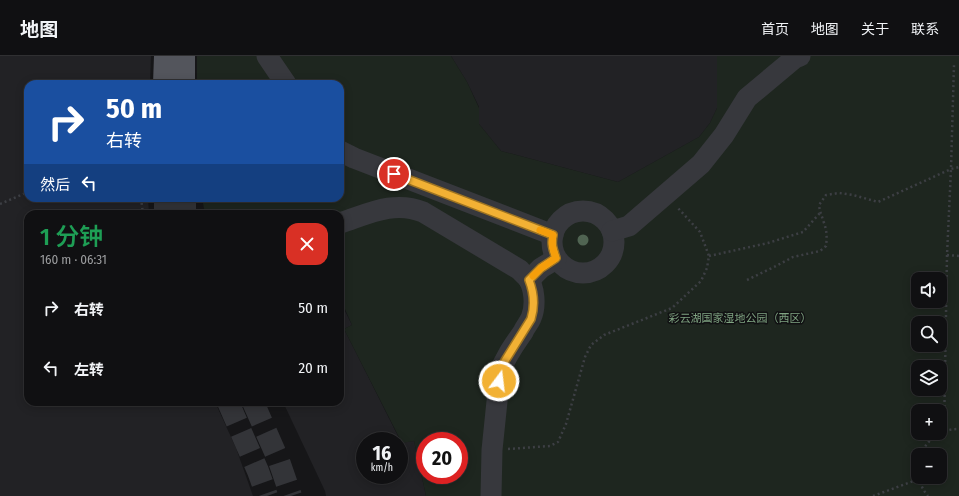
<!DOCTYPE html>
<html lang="zh">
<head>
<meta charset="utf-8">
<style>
	:root { --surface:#101012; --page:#1e1e20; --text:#f1f3f6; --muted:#9c9d9f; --line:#303032 }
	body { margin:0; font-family:"Fira Sans Condensed","Noto Sans SC",sans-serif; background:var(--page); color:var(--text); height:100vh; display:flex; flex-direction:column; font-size:15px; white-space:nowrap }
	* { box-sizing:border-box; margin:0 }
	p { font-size:13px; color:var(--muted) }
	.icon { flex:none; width:22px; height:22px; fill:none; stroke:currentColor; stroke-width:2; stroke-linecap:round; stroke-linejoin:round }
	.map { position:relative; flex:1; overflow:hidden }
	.sheet { position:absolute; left:24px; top:154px; width:320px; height:196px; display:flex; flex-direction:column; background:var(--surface); border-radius:12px; box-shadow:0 2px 10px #0003,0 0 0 1px var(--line) }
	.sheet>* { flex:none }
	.banner { position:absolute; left:24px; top:24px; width:320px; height:122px; border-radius:12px; box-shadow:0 2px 10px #0003,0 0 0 1px var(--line); background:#1a4fa0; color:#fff; overflow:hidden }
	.tools { position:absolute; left:911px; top:216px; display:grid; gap:8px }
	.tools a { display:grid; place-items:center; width:36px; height:36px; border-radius:8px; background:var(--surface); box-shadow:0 2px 10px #0003,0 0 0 1px var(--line); font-size:20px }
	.speed { position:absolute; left:356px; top:376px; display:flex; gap:8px; font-size:20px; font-weight:700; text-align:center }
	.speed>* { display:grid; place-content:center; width:52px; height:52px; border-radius:50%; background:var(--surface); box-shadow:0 2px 10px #0003,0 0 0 1px var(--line); line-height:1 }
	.speed small { font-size:10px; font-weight:400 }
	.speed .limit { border:6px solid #d22; background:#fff; color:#111 }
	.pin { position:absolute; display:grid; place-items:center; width:34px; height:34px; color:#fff; margin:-17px; border:2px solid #fff; border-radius:50%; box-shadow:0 1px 4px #0007 }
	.me { position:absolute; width:44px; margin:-22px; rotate:15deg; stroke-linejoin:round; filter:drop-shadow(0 0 3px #0008) }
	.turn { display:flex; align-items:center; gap:14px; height:84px; padding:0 16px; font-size:18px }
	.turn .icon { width:52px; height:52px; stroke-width:2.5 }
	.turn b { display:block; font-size:28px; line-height:34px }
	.then { display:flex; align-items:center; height:38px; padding:0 16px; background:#0003; gap:8px; font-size:15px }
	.round { display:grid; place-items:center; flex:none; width:42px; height:42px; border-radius:12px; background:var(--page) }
	.headline { display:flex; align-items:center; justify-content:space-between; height:68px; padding:0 16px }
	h1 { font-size:24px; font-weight:600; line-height:30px; color:#1e9e55 }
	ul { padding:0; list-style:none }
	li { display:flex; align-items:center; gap:12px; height:60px; padding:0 16px }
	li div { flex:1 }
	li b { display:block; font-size:15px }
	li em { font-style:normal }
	header { display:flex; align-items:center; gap:24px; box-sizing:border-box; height:56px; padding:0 20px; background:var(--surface); border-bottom:1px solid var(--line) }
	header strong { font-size:19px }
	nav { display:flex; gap:22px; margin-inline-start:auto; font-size:14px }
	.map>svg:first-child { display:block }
	.built { fill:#222225; fill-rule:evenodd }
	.green { fill:#1e261f; fill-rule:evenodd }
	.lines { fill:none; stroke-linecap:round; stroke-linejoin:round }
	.major-tunnel { stroke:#333438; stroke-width:22; stroke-dasharray:22 11; stroke-linecap:butt }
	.path { stroke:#3d3f44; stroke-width:2.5; stroke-dasharray:2 3; stroke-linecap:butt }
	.minor { stroke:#37383d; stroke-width:21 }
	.major { stroke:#53555c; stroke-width:22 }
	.tree { fill:#506452 }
	.route-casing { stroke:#9d7322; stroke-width:10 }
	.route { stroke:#f2b134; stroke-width:7 }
	.slow { stroke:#f59e0b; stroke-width:7 }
	.labels { text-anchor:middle; stroke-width:3; stroke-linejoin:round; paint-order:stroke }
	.park-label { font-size:11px; fill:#7fa381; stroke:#111113 }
</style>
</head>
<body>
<header>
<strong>地图</strong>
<nav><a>首页</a><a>地图</a><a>关于</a><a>联系</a></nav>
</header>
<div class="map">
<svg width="959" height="440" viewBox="0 0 959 440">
	<rect width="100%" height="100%" fill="#161618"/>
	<!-- built -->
	<g class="built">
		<polygon points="0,0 151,0 150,28 28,28 28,142 148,142 149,158 28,158 28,346 215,346 236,392 253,440 0,440"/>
		<polygon points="451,0 717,0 717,52 710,67 699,81 618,126 501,95 479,68 479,51 467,26"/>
		<path d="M343 251 352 269 344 273 401 386 414 385 426 440H326L325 435 283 346H340V253ZM365 385H399V419H365Z"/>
	</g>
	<!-- green -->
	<path class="green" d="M197 0H451L467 26 479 52V68L501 95 618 126 699 81 710 67 717 52V0H959V440H426L414 385 402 387 344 273 352 269 344 251 340 253V158H205L202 142H340V28H197ZM918 223H940V245H918ZM918 267H940V289H918ZM918 311H940V333H918ZM918 355H940V377H918ZM425 385H459V419H425ZM918 399H940V421H918Z"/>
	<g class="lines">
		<!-- major-tunnel -->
		<g class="major-tunnel">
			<polyline points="165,142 165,158"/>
			<polyline points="185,142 185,158"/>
			<polyline points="228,346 258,415 267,440"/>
			<polyline points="253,346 279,405 291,440"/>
		</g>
		<!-- path -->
		<g class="path">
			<polyline points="141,142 143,158"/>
			<polyline points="0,148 28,136"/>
			<polyline points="947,199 959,200"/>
			<polyline points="709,200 768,187 803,176 820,157"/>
			<path d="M747 224 776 210 793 201 820 195 826 190C827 182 827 175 824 167 822 160 820 157 819 149L826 139 839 137 853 139 878 146 951 113 959 111"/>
			<polyline points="944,376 947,199 951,113 954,9"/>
			<polyline points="508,393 550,390 558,386 566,368 585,301 591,289 604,279 672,252 701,225 707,212 709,200 700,176 677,151"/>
			<path d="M920 399C928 383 940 373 959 373"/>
			<polyline points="918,408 918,419"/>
			<path d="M919 421C920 428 923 434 928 440"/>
			<polyline points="873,440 919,423"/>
		</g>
		<!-- minor -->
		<g class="minor">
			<polyline points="267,0 286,28"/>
			<polyline points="340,95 354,102 553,179"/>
			<circle cx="583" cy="186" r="31"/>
			<path d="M340 167C368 158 394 144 423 156L520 214C522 217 525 219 527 221 535 231 536 251 531 262 529 267 525 271 523 276 514 289 505 301 500 316L492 394 491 440"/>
			<polyline points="612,175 629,170 701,108 724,79 747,42 795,2 800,0"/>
			<polyline points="529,224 541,212 556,203"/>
		</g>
		<!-- major -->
		<g class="major">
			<polyline points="164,28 165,0"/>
			<polyline points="184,28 184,0"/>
		</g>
	</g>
	<!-- trees -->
	<circle class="tree" cx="583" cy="184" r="5.5"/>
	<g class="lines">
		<!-- route casing -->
		<g class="route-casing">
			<path id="route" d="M394 118 553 179C551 189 553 193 556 202L541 212 529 224C534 237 535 250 531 263L503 308 499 325"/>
		</g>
		<!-- route -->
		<use href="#route" class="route"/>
		<!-- slow -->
		<path class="slow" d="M533 220 541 212 556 202C553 193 551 189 553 179L540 174"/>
	</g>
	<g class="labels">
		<!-- park labels -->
		<g class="park-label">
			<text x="740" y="266">彩云湖国家湿地公园（西区）</text>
		</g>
	</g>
</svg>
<div class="tools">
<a><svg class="icon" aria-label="sound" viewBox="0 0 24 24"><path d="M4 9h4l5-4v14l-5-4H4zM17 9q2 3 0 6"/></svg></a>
<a><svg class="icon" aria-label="search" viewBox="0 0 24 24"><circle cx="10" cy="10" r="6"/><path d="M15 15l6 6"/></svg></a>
<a><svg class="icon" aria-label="layers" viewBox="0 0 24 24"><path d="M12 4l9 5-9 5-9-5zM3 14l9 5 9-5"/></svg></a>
<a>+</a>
<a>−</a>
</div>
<div class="speed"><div>16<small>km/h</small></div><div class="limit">20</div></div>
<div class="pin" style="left:394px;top:118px;background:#d93025"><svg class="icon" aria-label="arrive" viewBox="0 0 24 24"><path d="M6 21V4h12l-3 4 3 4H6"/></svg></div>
<svg class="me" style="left:499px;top:325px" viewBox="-20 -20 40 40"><circle r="17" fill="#f2b134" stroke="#fff" stroke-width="3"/><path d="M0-11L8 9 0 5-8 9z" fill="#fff"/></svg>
<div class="banner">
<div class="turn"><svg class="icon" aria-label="right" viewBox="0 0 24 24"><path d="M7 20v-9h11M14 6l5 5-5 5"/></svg><div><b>50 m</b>右转</div></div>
<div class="then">然后<svg class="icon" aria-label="left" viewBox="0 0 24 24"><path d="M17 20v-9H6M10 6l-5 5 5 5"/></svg></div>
</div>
<section class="sheet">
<div class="headline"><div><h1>1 分钟</h1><p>160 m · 06:31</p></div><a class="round" style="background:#d93025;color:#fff"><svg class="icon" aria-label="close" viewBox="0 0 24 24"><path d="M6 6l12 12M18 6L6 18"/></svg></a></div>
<ul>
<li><svg class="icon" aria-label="right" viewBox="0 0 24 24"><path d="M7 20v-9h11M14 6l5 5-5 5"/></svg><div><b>右转</b></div><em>50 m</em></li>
<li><svg class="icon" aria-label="left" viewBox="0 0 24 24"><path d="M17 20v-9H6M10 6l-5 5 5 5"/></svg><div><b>左转</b></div><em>20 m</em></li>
</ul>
</section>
</div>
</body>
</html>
